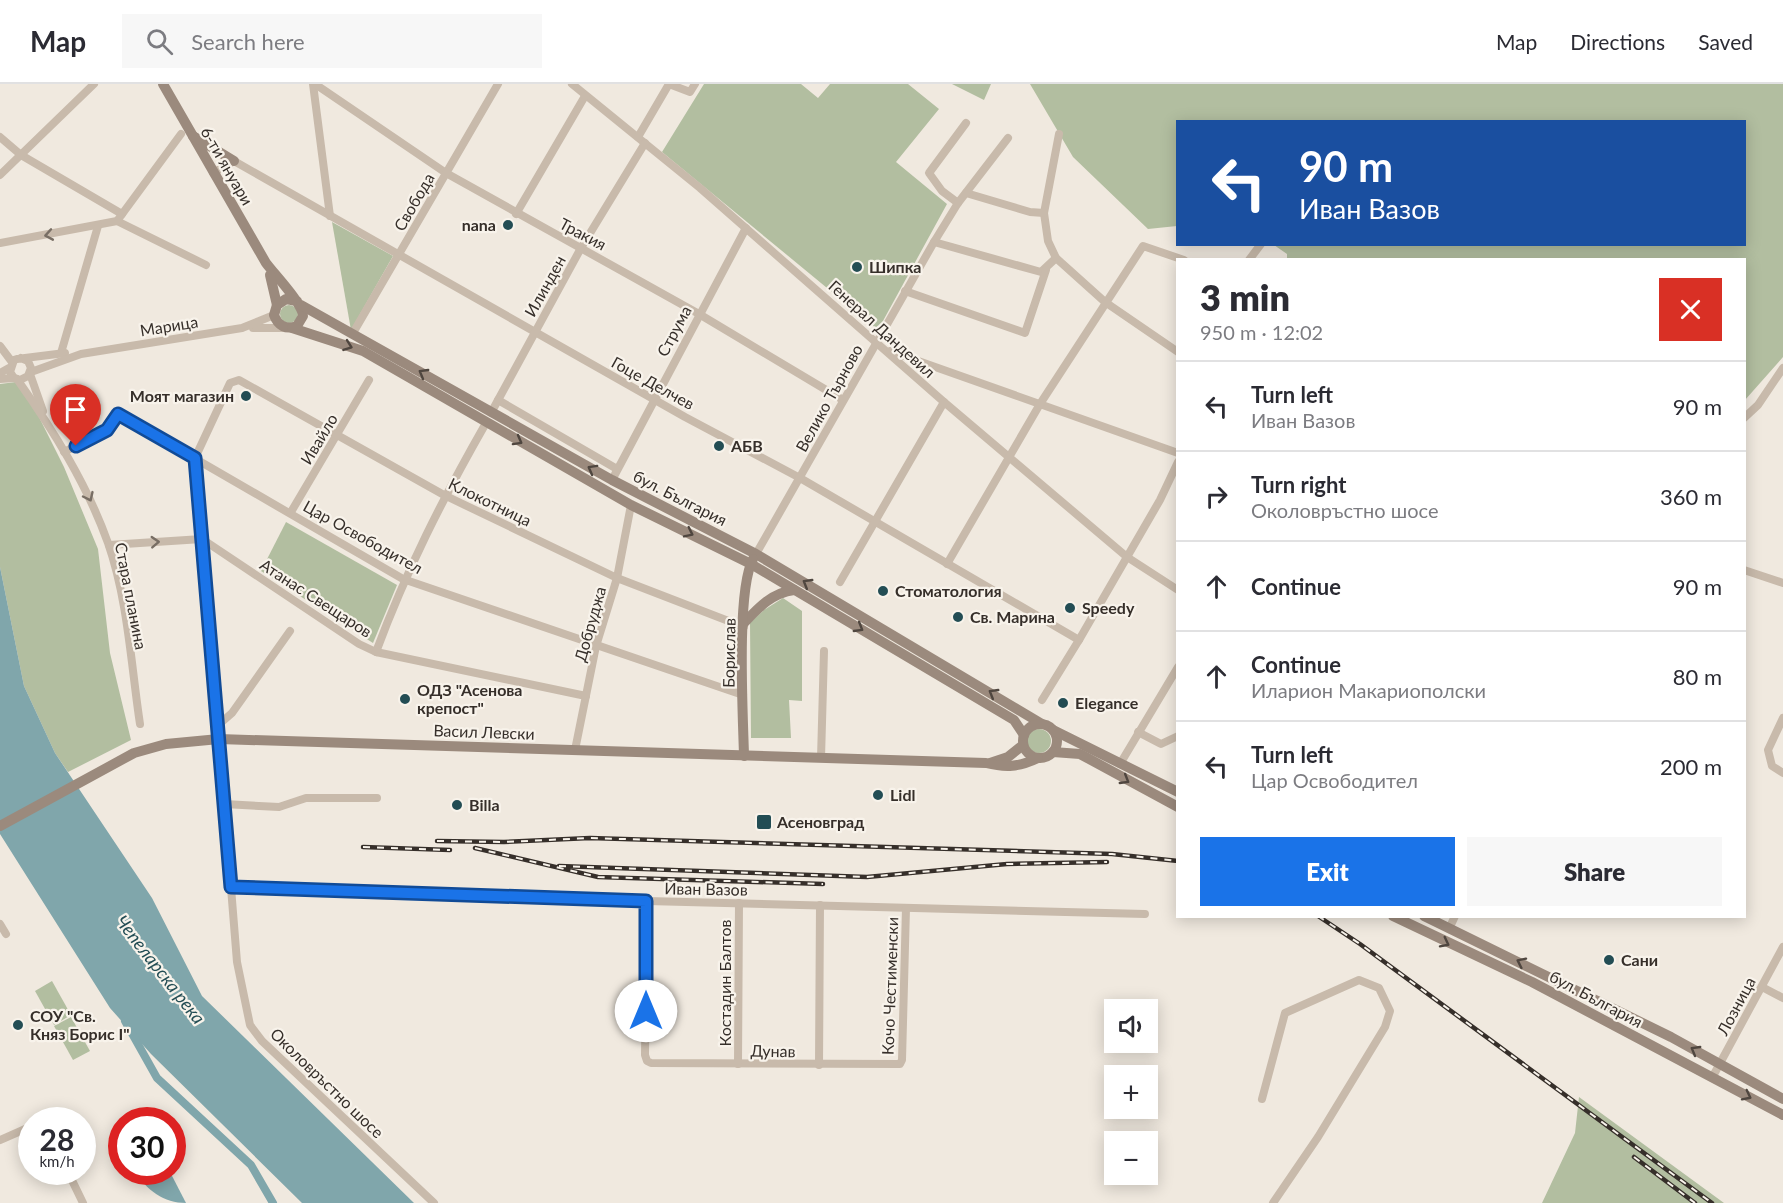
<!DOCTYPE html>
<html lang="en">
<head>
<meta charset="utf-8">
<style>
	:root { --surface:#fff; --page:#f7f7f7; --text:#2b2b33; --muted:#7c7c81; --line:#e1e1e2; --accent:#1a73e8 }
	body { margin:0; font-family:Lato,sans-serif; background:var(--page); color:var(--text); height:100vh; display:flex; flex-direction:column; font-size:22px; white-space:nowrap }
	* { box-sizing:border-box; margin:0 }
	p { font-size:20px; color:var(--muted) }
	.icon { flex:none; width:33px; height:33px; fill:none; stroke:currentColor; stroke-width:2; stroke-linecap:round; stroke-linejoin:round }
	.map { position:relative; flex:1; overflow:hidden }
	.sheet { position:absolute; left:1176px; top:174px; width:570px; height:660px; display:flex; flex-direction:column; background:var(--surface); border-radius:0px; box-shadow:0 3px 15px #0003 }
	.sheet>* { flex:none }
	.hud { position:absolute; left:1176px; top:36px; width:570px; height:126px; border-radius:0px; box-shadow:0 3px 15px #0003; background:#1a4fa0; color:#fff; overflow:hidden }
	.controls { position:absolute; left:1104px; top:915px; display:grid; gap:12px }
	.controls a { display:grid; place-items:center; width:54px; height:54px; border-radius:0px; background:var(--surface); box-shadow:0 3px 15px #0003; font-size:30px }
	.speed { position:absolute; left:18px; top:1023px; display:flex; gap:12px; font-size:30px; font-weight:700; text-align:center }
	.speed>* { display:grid; place-content:center; width:78px; height:78px; border-radius:50%; background:var(--surface); box-shadow:0 3px 15px #0003; line-height:1 }
	.speed small { font-size:15px; font-weight:400 }
	.speed .limit { border:9px solid #d22; background:#fff; color:#111 }
	.pin { position:absolute; display:grid; place-items:center; width:51px; height:51px; color:#fff; margin:-62px -26px; border-radius:50% 50% 50% 0; rotate:-45deg; box-shadow:0 0 6px #0007 }
	.pin .icon { rotate:45deg }
	.me { position:absolute; width:66px; margin:-33px; rotate:0deg; stroke-linejoin:round; filter:drop-shadow(0 0 4px #0008) }
	.turn { display:flex; align-items:center; gap:21px; height:126px; padding:0 24px; font-size:27px }
	.turn .icon { width:78px; height:78px; stroke-width:2.5 }
	.turn b { display:block; font-size:42px; line-height:51px }
	.round { display:grid; place-items:center; flex:none; width:63px; height:63px; border-radius:0px; background:var(--page) }
	.overview { display:flex; align-items:center; justify-content:space-between; height:102px; padding:0 24px }
	h1 { font-size:36px; font-weight:800; line-height:45px }
	.action { display:flex; gap:12px; margin-top:auto; padding:12px 24px }
	.action a { flex:1; height:69px; border-radius:0px; background:var(--accent); color:#fff; font-size:24px; font-weight:800; line-height:69px; text-align:center }
	.action a+a { background:var(--page); color:var(--text) }
	ul { padding:0; list-style:none }
	li { display:flex; align-items:center; gap:18px; height:90px; padding:0 24px; border-top:2px solid var(--line) }
	li div { flex:1 }
	li b { display:block; font-size:22px }
	li em { font-style:normal }
	header { display:flex; align-items:center; gap:36px; box-sizing:border-box; height:84px; padding:0 30px; background:var(--surface); border-bottom:2px solid var(--line) }
	header strong { font-size:28px }
	nav { display:flex; gap:33px; margin-inline-start:auto; font-size:21px }
	.search { width:420px; height:54px; background:var(--page); display:flex; align-items:center; gap:15px; box-sizing:border-box; padding:0 21px; border-radius:0px; color:var(--muted); font-size:22px }
	.map>svg:first-child { display:block }
	.green { fill:#b2bea0 }
	.water { fill:#80a6ab }
	.lines { fill:none; stroke-linecap:round; stroke-linejoin:round }
	.canal { stroke:#80a6ab; stroke-width:8 }
	.street { stroke:#c8baab; stroke-width:8 }
	.secondary { stroke:#9b8a7d; stroke-width:10 }
	.rail-casing { stroke:#362f2a; stroke-width:4.5 }
	.rail { stroke:#f8f3eb; stroke-width:2; stroke-dasharray:7; stroke-linecap:butt }
	.oneway { stroke:#786e64 }
	.oneway2 { stroke:#4f463f }
	.route-casing { stroke:#114b97; stroke-width:15 }
	.route { stroke:#1a73e8; stroke-width:10 }
	.poi-dot { fill:#234d54; stroke:#f8f3eb; stroke-width:2 }
	.labels { text-anchor:middle; stroke-width:4.5; stroke-linejoin:round; paint-order:stroke }
	.street-label { font-size:16px; fill:#362f2a; stroke:#f8f3eb }
	.poi-label { font-size:16px; font-weight:bold; fill:#362f2a; stroke:#f8f3eb; text-anchor:start }
	.water-label { font-size:18px; font-style:italic; fill:#234d54; stroke:#f8f3eb }
</style>
</head>
<body>
<header>
<strong>Map</strong>
<div class="search"><svg class="icon" aria-label="search" viewBox="0 0 24 24"><circle cx="10" cy="10" r="6"/><path d="M15 15l6 6"/></svg>Search here</div>
<nav><a>Map</a><a>Directions</a><a>Saved</a></nav>
</header>
<div class="map">
<svg width="1783" height="1119" viewBox="0 0 1783 1119">
	<rect width="100%" height="100%" fill="#f0e9df"/>
	<!-- green -->
	<g class="green">
		<polygon points="704,0 801,0 818,14 830,0 908,0 939,25 896,78 947,120 878,246 662,68"/>
		<polygon points="952,0 991,0 984,16"/>
		<polygon points="1030,0 1783,0 1783,273 1745,316 1744,176 1287,176 1287,170 1274,161 1744,160 1744,38 1178,38 1177,142 1148,145 1073,73"/>
		<polygon points="332,138 393,172 351,246"/>
		<circle cx="289" cy="230" r="9"/>
		<polygon points="16,298 29,313 64,383 98,465 110,569 131,656 68,688 55,669 24,602 0,483 0,300"/>
		<polygon points="286,438 397,501 373,559 261,487"/>
		<polygon points="783,514 802,527 802,617 789,616 791,654 751,654 750,539 764,526"/>
		<circle cx="1039" cy="657" r="12"/>
		<polygon points="52,897 71,931 54,941 35,907"/>
		<polygon points="71,933 90,967 73,976 54,942"/>
		<polygon points="1579,1013 1724,1119 1542,1119 1575,1049"/>
	</g>
	<!-- water -->
	<g class="water">
		<polygon points="0,483 24,602 55,669 152,814 202,912 414,1119 302,1119 151,970 110,924 0,750"/>
		<path d="M136 1088H170L186 1119C164 1119 146 1106 136 1088Z"/>
	</g>
	<g class="lines">
		<!-- canal -->
		<polyline class="canal" points="125,937 157,994 251,1081 273,1119"/>
		<!-- street -->
		<g class="street">
			<polyline points="313,0 330,132"/>
			<polyline points="315,0 446,89 699,230 843,316"/>
			<polyline points="572,0 700,104 944,318 1127,473 1178,506"/>
			<polyline points="1059,50 1044,129 1048,157 1056,174 1105,218 1178,268"/>
			<polyline points="0,53 21,71 122,130"/>
			<polyline points="638,53 669,0 690,8 695,0"/>
			<polyline points="213,89 234,77 685,333 800,394 1079,556"/>
			<polyline points="0,91 94,0"/>
			<polyline points="966,109 1030,128 1044,129"/>
			<polyline points="958,119 942,107 929,89 966,39"/>
			<polyline points="516,130 585,12"/>
			<polyline points="117,137 206,181"/>
			<polyline points="934,158 1041,188 1056,174"/>
			<polyline points="0,159 117,137 181,50"/>
			<polyline points="1249,176 1261,160"/>
			<polyline points="905,207 1025,249 1046,186"/>
			<polyline points="253,244 286,244"/>
			<polyline points="353,249 498,0"/>
			<polyline points="0,262 12,278"/>
			<polyline points="890,267 1178,369"/>
			<polyline points="61,269 98,142"/>
			<polyline points="21,274 28,277 31,284 28,292 20,296 14,294 10,288 14,276 17,275 65,269"/>
			<polyline points="31,288 81,270 242,244 274,231"/>
			<polyline points="0,289 9,284"/>
			<polyline points="30,290 43,327"/>
			<polyline points="0,295 14,294"/>
			<path d="M17 295C53 346 87 400 108 459 128 516 131 581 140 640"/>
			<polyline points="498,316 617,385"/>
			<polyline points="491,329 581,164 645,59"/>
			<polyline points="1744,334 1758,321 1783,284"/>
			<polyline points="64,368 107,346 118,330 403,495 743,611"/>
			<polyline points="612,396 746,144"/>
			<polyline points="291,428 369,296"/>
			<polyline points="109,461 202,455 359,560 376,568 586,612"/>
			<polyline points="756,470 934,158 958,119 1008,54"/>
			<polyline points="947,480 1040,320 1143,162 1184,176"/>
			<polyline points="1744,486 1783,499"/>
			<polyline points="840,498 944,318"/>
			<path d="M376 568C407 485 442 416 486 339"/>
			<polyline points="1042,616 1079,556 1160,416 1178,378"/>
			<polyline points="1783,634 1768,666 1772,682 1783,689"/>
			<polyline points="217,642 232,629 290,547"/>
			<polyline points="1138,648 1161,660 1178,652"/>
			<polyline points="575,666 596,562 617,494 631,421"/>
			<polyline points="821,674 824,567"/>
			<polyline points="1120,680 1178,583"/>
			<polyline points="224,720 279,723 306,714 377,714"/>
			<polyline points="231,803 647,817 1145,830"/>
			<polyline points="647,817 645,971 647,977 651,979 900,980 902,976 906,824"/>
			<polyline points="0,840 6,850"/>
			<polyline points="1449,845 1455,832"/>
			<polyline points="1762,903 1783,914"/>
			<polyline points="738,980 739,819"/>
			<polyline points="819,981 820,821"/>
			<polyline points="1712,994 1783,863"/>
			<polyline points="1262,1015 1285,929 1359,896 1379,904 1390,927 1385,943 1318,1053 1273,1119"/>
			<polyline points="0,1056 32,1042"/>
			<polyline points="68,1088 83,1119"/>
			<polyline points="434,1119 262,957 250,941 237,878 219,655 214,627 195,374 230,299 239,296 444,411 617,494 744,543"/>
		</g>
		<!-- secondary -->
		<g class="secondary">
			<path d="M163 0 266 179C275 191 303 220 303 232L297 242C286 246 278 242 274 231L277 221 286 215 297 217"/>
			<polyline points="193,52 234,77"/>
			<polyline points="270,191 277,221"/>
			<polyline points="301,221 612,396 756,470 1042,640"/>
			<polyline points="292,244 363,267 631,421 751,480 1014,636 1024,651"/>
			<path d="M744 539C759 523 772 509 794 506"/>
			<circle cx="1040" cy="657" r="17"/>
			<polyline points="1053,646 1178,708"/>
			<polyline points="1053,668 1080,670 1178,723"/>
			<path d="M744 672C743 631 736 507 753 475"/>
			<polyline points="990,679 1008,673 1023,661"/>
			<path d="M0 742 134 669 166 660 219 655 986 679C1006 684 1019 683 1038 674"/>
			<polyline points="1393,832 1532,898 1783,1031"/>
			<polyline points="1424,832 1671,953 1783,1015"/>
		</g>
		<!-- rail casing -->
		<g class="rail-casing">
			<g id="rail">
				<polyline points="437,757 504,758 590,754 1112,770 1178,777"/>
				<polyline points="363,763 450,766"/>
				<polyline points="475,764 598,793 823,800"/>
				<polyline points="559,782 867,793 1007,780 1107,778"/>
				<polyline points="1318,832 1360,860 1712,1119"/>
				<polyline points="1634,1073 1695,1119"/>
			</g>
		</g>
		<!-- rail -->
		<use href="#rail" class="rail"/>
	</g>
	<!-- one-way arrows -->
	<defs><path id="oneway-chevron" d="M-2-3.5L2.5 0L-2 3.5" fill="none" stroke-width="1.6" stroke-linecap="round" stroke-linejoin="round" transform="scale(1.5)"/></defs>
	<g class="oneway">
		<use href="#oneway-chevron" transform="translate(49 151) rotate(170)"/>
		<use href="#oneway-chevron" transform="translate(89 413) rotate(65)"/>
		<use href="#oneway-chevron" transform="translate(155 458) rotate(-3)"/>
	</g>
	<g class="oneway2">
		<use href="#oneway-chevron" transform="translate(348 262) rotate(20)"/>
		<use href="#oneway-chevron" transform="translate(423 289) rotate(-150)"/>
		<use href="#oneway-chevron" transform="translate(518 357) rotate(29)"/>
		<use href="#oneway-chevron" transform="translate(592 385) rotate(-151)"/>
		<use href="#oneway-chevron" transform="translate(689 449) rotate(26)"/>
		<use href="#oneway-chevron" transform="translate(807 499) rotate(-149)"/>
		<use href="#oneway-chevron" transform="translate(859 544) rotate(31)"/>
		<use href="#oneway-chevron" transform="translate(993 609) rotate(-149)"/>
		<use href="#oneway-chevron" transform="translate(1125 696) rotate(31)"/>
		<use href="#oneway-chevron" transform="translate(1445 859) rotate(27)"/>
		<use href="#oneway-chevron" transform="translate(1521 878) rotate(-154)"/>
		<use href="#oneway-chevron" transform="translate(1695 966) rotate(-150)"/>
		<use href="#oneway-chevron" transform="translate(1747 1012) rotate(27)"/>
	</g>
	<g class="lines">
		<!-- route casing -->
		<g class="route-casing">
			<polyline id="route" points="76,362 107,346 118,330 195,374 231,803 646,817 646,927"/>
		</g>
		<!-- route -->
		<use href="#route" class="route"/>
	</g>
	<!-- markers -->
	<g class="poi-dot">
		<circle cx="508" cy="141" r="6"/>
		<circle cx="857" cy="183" r="6"/>
		<circle cx="246" cy="312" r="6"/>
		<circle cx="719" cy="362" r="6"/>
		<circle cx="883" cy="507" r="6"/>
		<circle cx="1070" cy="524" r="6"/>
		<circle cx="958" cy="533" r="6"/>
		<circle cx="405" cy="615" r="6"/>
		<circle cx="1063" cy="619" r="6"/>
		<circle cx="878" cy="711" r="6"/>
		<circle cx="457" cy="721" r="6"/>
		<rect x="756" y="730" width="16" height="16" rx="3"/>
		<circle cx="1609" cy="876" r="6"/>
		<circle cx="18" cy="941" r="6"/>
	</g>
	<g class="labels">
		<!-- street labels -->
		<g class="street-label">
			<text transform="translate(227 82) rotate(60)" y="6">6-ти януари</text>
			<text transform="translate(414 118) rotate(-60)" y="6">Свобода</text>
			<text transform="translate(583 150) rotate(28)" y="6">Тракия</text>
			<text transform="translate(545 202) rotate(-61)" y="6">Илинден</text>
			<text transform="translate(169 242) rotate(-9)" y="6">Марица</text>
			<text transform="translate(882 245) rotate(42)" y="6">Генерал Дандевил</text>
			<text transform="translate(674 247) rotate(-62)" y="6">Струма</text>
			<text transform="translate(653 299) rotate(29)" y="6">Гоце Делчев</text>
			<text transform="translate(829 314) rotate(-61)" y="6">Велико Търново</text>
			<text transform="translate(319 355) rotate(-59)" y="6">Ивайло</text>
			<text transform="translate(680 414) rotate(27)" y="6">бул. България</text>
			<text transform="translate(490 418) rotate(26)" y="6">Клокотница</text>
			<text transform="translate(363 453) rotate(29)" y="6">Цар Освободител</text>
			<text transform="translate(131 512) rotate(79)" y="6">Стара планина</text>
			<text transform="translate(316 514) rotate(33)" y="6">Атанас Свещаров</text>
			<text transform="translate(590 540) rotate(-74)" y="6">Добруджа</text>
			<text transform="translate(729 569) rotate(-89)" y="6">Борислав</text>
			<text transform="translate(484 648) rotate(2)" y="6">Васил Левски</text>
			<text transform="translate(706 805) rotate(1)" y="6">Иван Вазов</text>
			<text transform="translate(725 899) rotate(-90)" y="6">Костадин Балтов</text>
			<text transform="translate(890 902) rotate(-88)" y="6">Кочо Честименски</text>
			<text transform="translate(1596 915) rotate(28)" y="6">бул. България</text>
			<text transform="translate(1736 922) rotate(-62)" y="6">Лозница</text>
			<text transform="translate(773 967) rotate(1)" y="6">Дунав</text>
			<text transform="translate(327 999) rotate(44)" y="6">Околовръстно шосе</text>
		</g>
		<!-- poi labels -->
		<g class="poi-label">
			<text x="496" y="147" text-anchor="end">nana</text>
			<text x="869" y="189">Шипка</text>
			<text x="234" y="318" text-anchor="end">Моят магазин</text>
			<text x="731" y="368">АБВ</text>
			<text x="895" y="513">Стоматология</text>
			<text x="1082" y="530">Speedy</text>
			<text x="970" y="539">Св. Марина</text>
			<text x="417" y="612">ОДЗ "Асенова<tspan x="417" dy="18">крепост"</tspan></text>
			<text x="1075" y="625">Elegance</text>
			<text x="890" y="717">Lidl</text>
			<text x="469" y="727">Billa</text>
			<text x="777" y="744">Асеновград</text>
			<text x="1621" y="882">Сани</text>
			<text x="30" y="938">СОУ "Св.<tspan x="30" dy="18">Княз Борис I"</tspan></text>
		</g>
		<!-- water labels -->
		<g class="water-label">
			<text transform="translate(160 886) rotate(52)" y="6">Чепеларска река</text>
		</g>
	</g>
</svg>
<div class="controls">
<a><svg class="icon" aria-label="sound" viewBox="0 0 24 24"><path d="M4 9h4l5-4v14l-5-4H4zM17 9q2 3 0 6"/></svg></a>
<a>+</a>
<a>−</a>
</div>
<div class="speed"><div>28<small>km/h</small></div><div class="limit">30</div></div>
<div class="pin" style="left:76px;top:362px;background:#d93025"><svg class="icon" aria-label="arrive" viewBox="0 0 24 24"><path d="M6 21V4h12l-3 4 3 4H6"/></svg></div>
<svg class="me" style="left:646px;top:927px" viewBox="-20 -20 40 40"><circle r="19" fill="#fff"/><path d="M0-13L10 11 0 6-10 11z" fill="#1a73e8"/></svg>
<div class="hud">
<div class="turn"><svg class="icon" aria-label="left" viewBox="0 0 24 24"><path d="M17 20v-9H6M10 6l-5 5 5 5"/></svg><div><b>90 m</b>Иван Вазов</div></div>
</div>
<section class="sheet">
<div class="overview"><div><h1>3 min</h1><p>950 m · 12:02</p></div><a class="round" style="background:#d93025;color:#fff"><svg class="icon" aria-label="close" viewBox="0 0 24 24"><path d="M6 6l12 12M18 6L6 18"/></svg></a></div>
<ul>
<li><svg class="icon" aria-label="left" viewBox="0 0 24 24"><path d="M17 20v-9H6M10 6l-5 5 5 5"/></svg><div><b>Turn left</b><p>Иван Вазов</p></div><em>90 m</em></li>
<li><svg class="icon" aria-label="right" viewBox="0 0 24 24"><path d="M7 20v-9h11M14 6l5 5-5 5"/></svg><div><b>Turn right</b><p>Околовръстно шосе</p></div><em>360 m</em></li>
<li><svg class="icon" aria-label="ahead" viewBox="0 0 24 24"><path d="M12 20V5M6 11l6-6 6 6"/></svg><div><b>Continue</b></div><em>90 m</em></li>
<li><svg class="icon" aria-label="ahead" viewBox="0 0 24 24"><path d="M12 20V5M6 11l6-6 6 6"/></svg><div><b>Continue</b><p>Иларион Макариополски</p></div><em>80 m</em></li>
<li><svg class="icon" aria-label="left" viewBox="0 0 24 24"><path d="M17 20v-9H6M10 6l-5 5 5 5"/></svg><div><b>Turn left</b><p>Цар Освободител</p></div><em>200 m</em></li>
</ul>
<div class="action"><a>Exit</a><a>Share</a></div>
</section>
</div>
</body>
</html>
